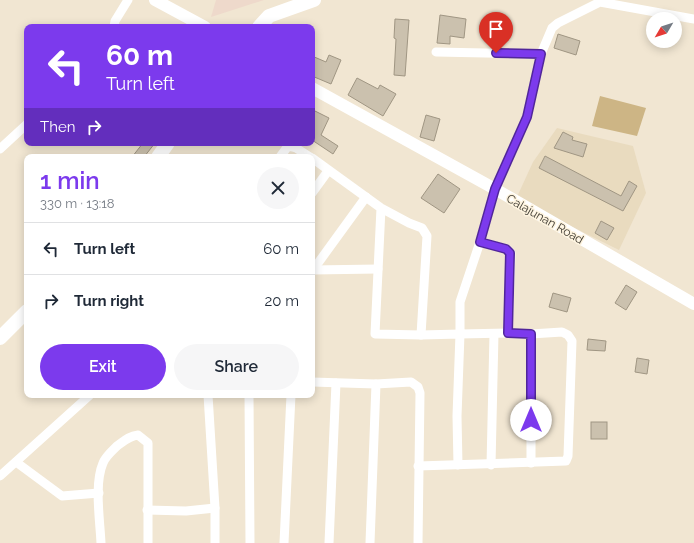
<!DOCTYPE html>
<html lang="en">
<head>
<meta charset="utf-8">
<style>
	:root { --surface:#fff; --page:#f6f6f7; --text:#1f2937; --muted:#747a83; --line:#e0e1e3; --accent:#7c3aed }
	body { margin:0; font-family:Raleway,sans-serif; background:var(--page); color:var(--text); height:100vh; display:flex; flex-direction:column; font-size:15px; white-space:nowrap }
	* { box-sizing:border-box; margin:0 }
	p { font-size:13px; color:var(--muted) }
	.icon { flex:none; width:22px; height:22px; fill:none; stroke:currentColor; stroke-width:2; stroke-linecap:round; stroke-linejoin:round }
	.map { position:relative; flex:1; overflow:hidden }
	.details { position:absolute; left:24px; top:154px; width:291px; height:244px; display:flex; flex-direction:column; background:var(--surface); border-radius:8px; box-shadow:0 2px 10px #0003 }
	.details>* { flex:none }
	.guide { position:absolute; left:24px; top:24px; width:291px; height:122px; border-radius:8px; box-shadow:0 2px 10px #0003; background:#7c3aed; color:#fff; overflow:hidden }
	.needle { width:26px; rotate:231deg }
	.buttons { position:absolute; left:646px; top:12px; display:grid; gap:8px }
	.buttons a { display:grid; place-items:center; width:36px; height:36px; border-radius:50%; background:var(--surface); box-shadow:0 2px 10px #0003; font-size:20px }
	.pin { position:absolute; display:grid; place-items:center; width:34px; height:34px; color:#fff; margin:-41px -17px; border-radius:50% 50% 50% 0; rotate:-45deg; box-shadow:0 0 4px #0007 }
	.pin .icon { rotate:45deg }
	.me { position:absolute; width:44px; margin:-22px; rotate:0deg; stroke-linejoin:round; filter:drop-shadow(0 0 3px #0008) }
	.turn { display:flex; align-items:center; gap:14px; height:84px; padding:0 16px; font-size:18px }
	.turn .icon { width:52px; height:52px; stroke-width:2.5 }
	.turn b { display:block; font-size:28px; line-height:34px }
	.then { display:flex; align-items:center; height:38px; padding:0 16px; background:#0003; gap:8px; font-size:15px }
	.round { display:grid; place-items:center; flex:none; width:42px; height:42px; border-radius:21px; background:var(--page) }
	.head { display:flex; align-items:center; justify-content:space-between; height:68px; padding:0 16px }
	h1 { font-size:24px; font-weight:600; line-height:30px; color:var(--accent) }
	.primary-button { display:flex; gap:8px; margin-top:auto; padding:8px 16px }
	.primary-button a { flex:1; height:46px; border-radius:24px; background:var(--accent); color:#fff; font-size:16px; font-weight:600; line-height:46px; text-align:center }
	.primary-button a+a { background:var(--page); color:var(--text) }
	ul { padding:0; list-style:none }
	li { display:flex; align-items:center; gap:12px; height:52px; padding:0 16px; border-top:1px solid var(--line) }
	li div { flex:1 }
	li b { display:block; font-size:15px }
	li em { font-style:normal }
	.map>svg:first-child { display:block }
	.industrial { fill:#eed9cb }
	.built { fill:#e9dbbf }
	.green { fill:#cdb585 }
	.building { fill:#cbc1ae; stroke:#a09683 }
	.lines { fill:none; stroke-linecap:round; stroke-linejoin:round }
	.minor { stroke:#fff; stroke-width:9 }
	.secondary { stroke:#fff; stroke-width:12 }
	.primary { stroke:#fff; stroke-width:14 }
	.route-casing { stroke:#51269a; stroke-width:10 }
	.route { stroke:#7c3aed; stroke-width:7 }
	.labels { text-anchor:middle; stroke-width:3; stroke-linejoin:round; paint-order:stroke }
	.street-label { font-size:12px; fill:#3e3a32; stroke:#fef4df }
</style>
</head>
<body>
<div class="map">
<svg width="694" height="543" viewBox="0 0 694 543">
	<rect width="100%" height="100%" fill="#f1e6d2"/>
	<!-- industrial -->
	<polygon class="industrial" points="216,0 264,0 211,17"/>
	<!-- built -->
	<polygon class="built" points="557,128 633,146 646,193 619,250 516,199 533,162"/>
	<!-- green -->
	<polygon class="green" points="600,96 646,108 637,136 592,126"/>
	<!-- building -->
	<g class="building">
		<polygon points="440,15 466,19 464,38 450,36 450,44 437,43"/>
		<polygon points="395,19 409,20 405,76 394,75 396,39 394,38"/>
		<polygon points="558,34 580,41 576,55 554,48"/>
		<polygon points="329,55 341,60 331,84 312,76 312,56 326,62"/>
		<polygon points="357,78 378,89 380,85 396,94 383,116 348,95"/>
		<polygon points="315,111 329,118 321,135 338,146 333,154 312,140 312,118"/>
		<polygon points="426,115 440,119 434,141 420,137"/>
		<polygon points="563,132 573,137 572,140 587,144 583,157 554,148"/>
		<polygon points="143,143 155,143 144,157 132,157"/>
		<polygon points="545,156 621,196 629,181 637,186 623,211 539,168"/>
		<polygon points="438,174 460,189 444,213 421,198"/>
		<polygon points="601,221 614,228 607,240 595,233"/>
		<polygon points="626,285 637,292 626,310 615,303"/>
		<polygon points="553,293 571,298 567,312 549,307"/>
		<polygon points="588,339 606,341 605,351 587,350"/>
		<polygon points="637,358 649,360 647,374 635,372"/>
		<rect x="591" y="422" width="16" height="17"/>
	</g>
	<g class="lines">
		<!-- minor -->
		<g class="minor">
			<polyline points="114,27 115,21 128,0"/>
			<polyline points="436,52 541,54"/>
			<polyline points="0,149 27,124"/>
			<polyline points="280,157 288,146 296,148 310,157"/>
			<polyline points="312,158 381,208 409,223 422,228 427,236 421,335 375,334 381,208"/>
			<polyline points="312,193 328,171"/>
			<polyline points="480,242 460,302 460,334 508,333"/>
			<polyline points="312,270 378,269"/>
			<polyline points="313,270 366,197"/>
			<polyline points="531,334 531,463"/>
			<polyline points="421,335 460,334 457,416 458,465"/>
			<polyline points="312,382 376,384 411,382 418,387 420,393 418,543"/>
			<polyline points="208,395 215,508 215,543"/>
			<polyline points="249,395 250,543"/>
			<polyline points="16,462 62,496 99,493"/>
			<polyline points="491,465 494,334"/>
			<polyline points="418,466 566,461 568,456 572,341 568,335 562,332 531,334 508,333 511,253 507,249 480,242 495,189 527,117 541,54 552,28 558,23 600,2 694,19"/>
			<polyline points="0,476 90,395"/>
			<polyline points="147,510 186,511 215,508"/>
			<path d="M101 543C100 520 94 484 103 463 105 457 112 451 117 446 124 441 129 436 138 435L148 443V543"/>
			<polyline points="284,543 291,395"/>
			<polyline points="329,543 336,383"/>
			<polyline points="370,543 376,384"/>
		</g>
		<!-- secondary -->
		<g class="secondary">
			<polyline points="155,0 205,27"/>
			<polyline points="312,88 495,189 694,304"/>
		</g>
		<!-- primary -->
		<g class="primary">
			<polyline points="259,27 269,16 314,0"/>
			<polyline points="158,157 168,143"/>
			<polyline points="0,338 27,311"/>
		</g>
	</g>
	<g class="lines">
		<!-- route casing -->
		<g class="route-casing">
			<polyline id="route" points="496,53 541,54 527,117 495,189 480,242 506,249 510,253 508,333 531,334 531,420"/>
		</g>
		<!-- route -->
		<use href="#route" class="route"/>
	</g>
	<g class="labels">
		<!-- street labels -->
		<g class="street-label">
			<text transform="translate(545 219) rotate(30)" y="4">Calajunan Road</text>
		</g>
	</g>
</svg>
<div class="buttons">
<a><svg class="needle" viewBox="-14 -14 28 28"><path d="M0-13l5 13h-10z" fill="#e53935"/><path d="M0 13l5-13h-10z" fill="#747a83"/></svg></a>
</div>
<div class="pin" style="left:496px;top:53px;background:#d93025"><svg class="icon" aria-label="arrive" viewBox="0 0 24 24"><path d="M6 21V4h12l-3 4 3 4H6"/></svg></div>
<svg class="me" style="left:531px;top:420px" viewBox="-20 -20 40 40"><circle r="19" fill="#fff"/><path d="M0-13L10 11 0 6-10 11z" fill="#7c3aed"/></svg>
<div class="guide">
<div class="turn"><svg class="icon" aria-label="left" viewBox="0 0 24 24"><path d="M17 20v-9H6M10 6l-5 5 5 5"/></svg><div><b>60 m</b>Turn left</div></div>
<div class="then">Then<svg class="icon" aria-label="right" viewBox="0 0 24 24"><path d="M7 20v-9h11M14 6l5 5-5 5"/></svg></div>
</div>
<section class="details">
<div class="head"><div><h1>1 min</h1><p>330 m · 13:18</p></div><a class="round"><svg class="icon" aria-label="close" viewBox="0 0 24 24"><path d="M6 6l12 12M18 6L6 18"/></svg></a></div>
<ul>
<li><svg class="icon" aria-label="left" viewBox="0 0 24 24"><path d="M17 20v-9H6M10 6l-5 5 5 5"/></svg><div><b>Turn left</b></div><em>60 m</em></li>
<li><svg class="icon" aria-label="right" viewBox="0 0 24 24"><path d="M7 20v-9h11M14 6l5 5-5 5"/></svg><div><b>Turn right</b></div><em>20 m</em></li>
</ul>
<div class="primary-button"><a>Exit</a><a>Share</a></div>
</section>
</div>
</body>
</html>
